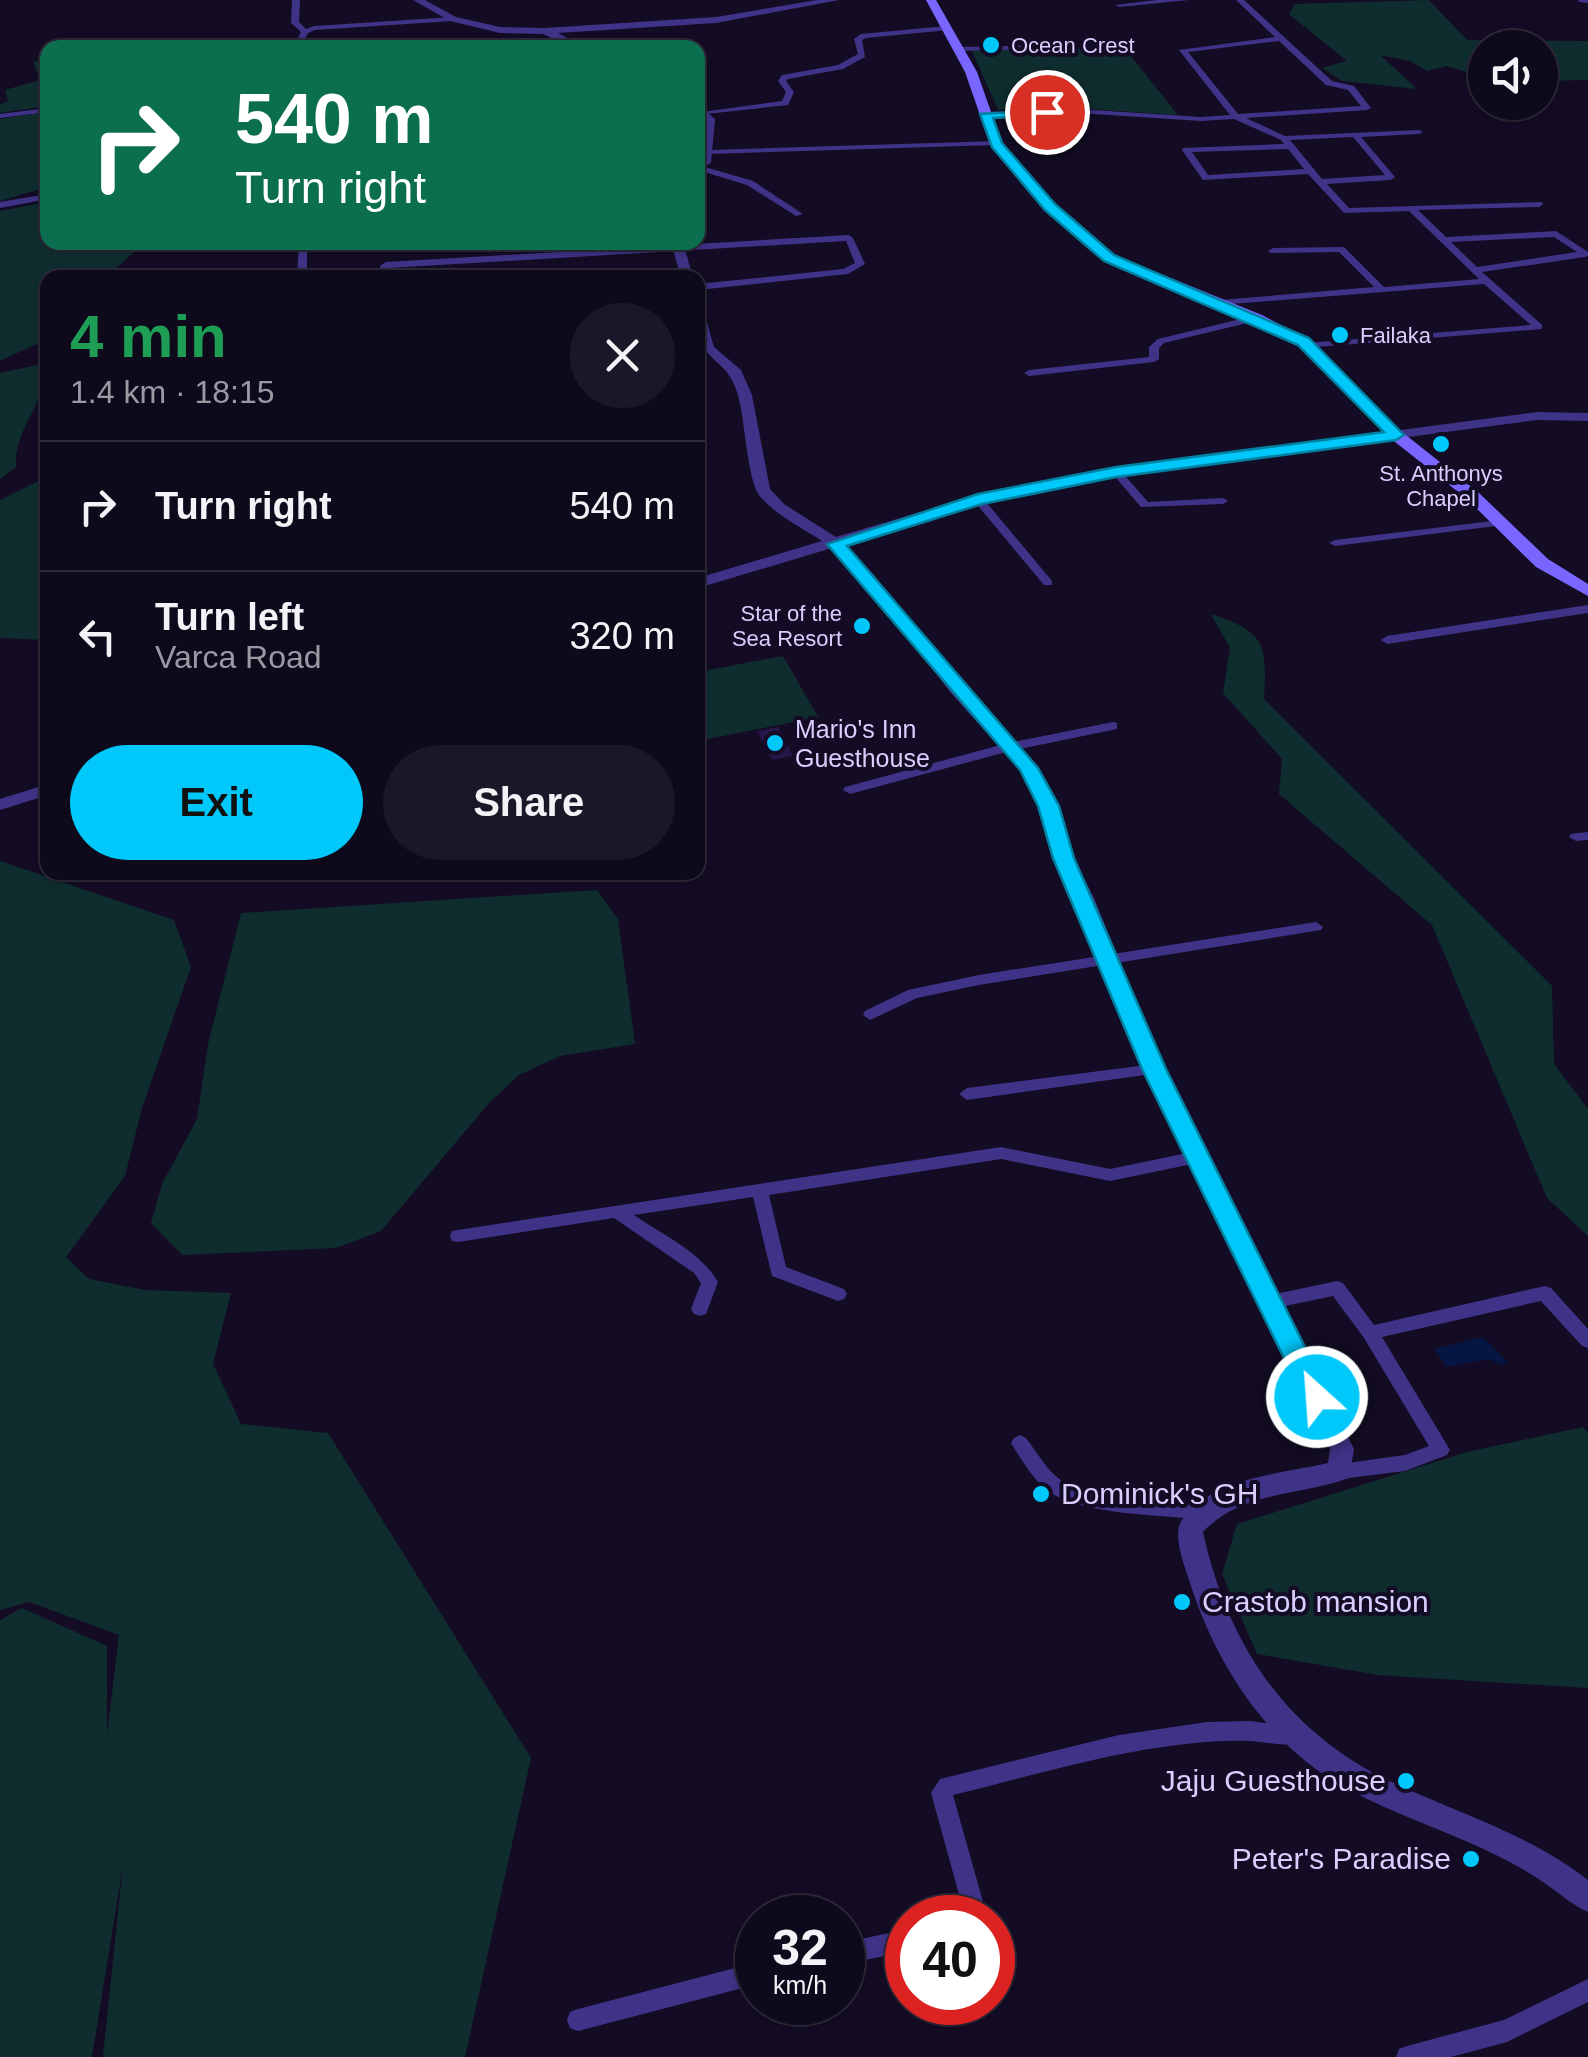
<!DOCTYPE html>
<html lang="en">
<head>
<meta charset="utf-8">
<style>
	:root { --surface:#0e091b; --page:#1c1728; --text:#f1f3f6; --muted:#9b9aa3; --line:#2e2a3a; --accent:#00c8fa }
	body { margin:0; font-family:Arial,sans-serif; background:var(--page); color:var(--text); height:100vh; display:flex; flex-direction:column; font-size:38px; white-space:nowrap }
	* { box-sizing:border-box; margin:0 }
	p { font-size:32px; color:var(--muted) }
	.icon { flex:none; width:55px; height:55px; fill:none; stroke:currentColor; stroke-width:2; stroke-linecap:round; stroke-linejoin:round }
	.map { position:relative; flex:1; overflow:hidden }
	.drawer { position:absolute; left:40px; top:270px; width:665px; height:610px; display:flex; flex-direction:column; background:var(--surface); border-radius:20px; box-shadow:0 2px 8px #0004,0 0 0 2px var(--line) }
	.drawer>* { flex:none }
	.guide { position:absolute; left:40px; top:40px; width:665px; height:210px; border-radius:20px; box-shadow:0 2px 8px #0004,0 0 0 2px var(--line); background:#0b6e4f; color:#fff; overflow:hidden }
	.fabs { position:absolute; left:1468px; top:30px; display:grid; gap:20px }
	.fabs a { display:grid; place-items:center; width:90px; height:90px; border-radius:50%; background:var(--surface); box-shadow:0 2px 8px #0004,0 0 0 2px var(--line); font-size:50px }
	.speed { position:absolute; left:735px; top:1895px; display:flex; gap:20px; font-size:50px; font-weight:700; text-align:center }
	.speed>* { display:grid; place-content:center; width:130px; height:130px; border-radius:50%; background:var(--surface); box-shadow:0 2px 8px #0004,0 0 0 2px var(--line); line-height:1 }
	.speed small { font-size:25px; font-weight:400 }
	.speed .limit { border:15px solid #d22; background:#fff; color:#111 }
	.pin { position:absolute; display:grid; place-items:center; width:85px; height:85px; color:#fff; margin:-42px; border:5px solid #fff; border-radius:50%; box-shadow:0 2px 10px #0007 }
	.me { position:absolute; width:110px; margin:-55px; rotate:334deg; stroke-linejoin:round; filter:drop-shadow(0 0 8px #0008) }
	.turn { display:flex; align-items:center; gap:35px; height:210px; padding:0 30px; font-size:45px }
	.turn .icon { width:130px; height:130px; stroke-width:2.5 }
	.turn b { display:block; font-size:70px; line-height:85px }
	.round { display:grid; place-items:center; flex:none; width:105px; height:105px; border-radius:52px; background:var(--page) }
	.headline { display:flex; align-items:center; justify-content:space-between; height:170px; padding:0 30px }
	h1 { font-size:60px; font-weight:800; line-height:75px; color:#1e9e55 }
	.primary-button { display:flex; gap:20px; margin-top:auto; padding:20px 30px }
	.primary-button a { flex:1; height:115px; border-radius:60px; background:var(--accent); color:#111; font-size:40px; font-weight:800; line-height:115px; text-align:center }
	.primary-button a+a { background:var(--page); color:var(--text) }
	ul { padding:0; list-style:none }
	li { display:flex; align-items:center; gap:30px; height:130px; padding:0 30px; border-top:2px solid var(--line) }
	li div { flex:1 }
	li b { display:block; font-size:38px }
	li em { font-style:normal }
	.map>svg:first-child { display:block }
	.green { fill:#0f2d2f }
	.water { fill:#051644 }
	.building { fill:#251647 }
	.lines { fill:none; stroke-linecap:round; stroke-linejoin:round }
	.minor { fill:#3e3387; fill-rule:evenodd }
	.tertiary { fill:#3e3387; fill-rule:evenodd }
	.secondary { fill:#7966ff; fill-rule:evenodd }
	.route { fill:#00c8fa; stroke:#0082a2; stroke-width:2.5 }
	.poi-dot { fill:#00c8fa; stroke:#130c24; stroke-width:4 }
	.labels { text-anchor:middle; stroke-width:8; stroke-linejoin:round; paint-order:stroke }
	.far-poi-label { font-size:22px; fill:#d9cfff; stroke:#130c24; text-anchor:start }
	.poi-label { font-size:25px; fill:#d9cfff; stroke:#130c24; text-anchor:start }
	.near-poi-label { font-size:30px; fill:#d9cfff; stroke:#130c24; text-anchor:start }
</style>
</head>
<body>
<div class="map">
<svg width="1588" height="2057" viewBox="0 0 1588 2057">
	<rect width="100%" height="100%" fill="#130c24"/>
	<!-- green -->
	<g class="green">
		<polygon points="1429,0 1467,40 1588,41 1588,80 1540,81 1540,48 1485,48 1485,78 1447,66 1427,71 1410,61 1380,55 1417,89 1342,81 1322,68 1347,61 1289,14 1295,4"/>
		<polygon points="1122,45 1178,115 1090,109 998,110 972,51"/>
		<polygon points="47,58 47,106 0,113 0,105 8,101 5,90 40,80 33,62"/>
		<polygon points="47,112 47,187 0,201 0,119"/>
		<polygon points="47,202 48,242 123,243 137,249 107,277 48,278 47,339 0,361 0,211"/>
		<path d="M47 363C48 402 13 428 16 467L0 479V373Z"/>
		<polygon points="47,477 47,640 0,638 0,500"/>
		<path d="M1211 614C1266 632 1267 644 1264 699L1552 986 1554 1064 1588 1109V1236L1547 1198 1432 925 1279 794 1282 759 1223 693 1230 648Z"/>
		<polygon points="783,656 818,717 698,741 698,672"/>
		<polygon points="0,861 174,920 191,967 142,1108 125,1176 66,1257 89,1279 145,1290 231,1293 213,1364 241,1424 328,1433 531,1758 465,2057 103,2057 123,1865 92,2057 0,2057 0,1620 22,1608 107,1646 107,1735 119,1635 29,1602 0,1610"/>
		<polygon points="597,890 618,919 635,1044 560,1056 519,1075 489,1103 381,1231 336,1248 182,1255 151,1223 162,1184 197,1119 208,1044 241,913"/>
		<polygon points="1583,1427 1588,1433 1588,1688 1378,1675 1257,1654 1222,1574 1237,1524 1467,1452"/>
	</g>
	<!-- water -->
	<polygon class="water" points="1483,1337 1507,1362 1502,1365 1489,1359 1447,1367 1434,1349"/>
	<!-- building -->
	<polygon class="building" points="778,727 793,756 772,760 757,731"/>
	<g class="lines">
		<!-- minor -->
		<g class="minor">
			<polygon points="292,0 300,0 299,22 306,29 314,26 453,17 457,19 453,21 315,30 308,33 300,48 293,48 301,32 291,23"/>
			<polygon points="1157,0 1189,0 1119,7 1115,5"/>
			<path d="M1236 0H1244L1332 81 1354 86 1371 108 1367 110 1246 118 1285 136 1419 130 1423 132 1419 134 1361 137 1395 177 1391 180 1327 184 1349 208 1542 202 1543 204 1539 207 1418 210 1446 237 1556 231 1588 252V256L1585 257 1482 272 1542 325V329L1304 348V344L1307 343 1531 325 1484 284 1218 305V301L1221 300 1374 287 1339 252 1270 253 1268 251 1273 248 1344 247 1384 287 1479 279 1409 211 1344 213 1308 174 1203 180 1182 150 1183 148 1284 144 1281 140 1234 119 1201 121 1078 113 986 116 982 114 986 112 1078 109 1201 117 1230 115 1179 50 1275 37ZM1279 41 1326 85 1348 90 1361 106 1238 114 1188 52ZM1353 137 1385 175 1322 179 1290 140ZM1288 149 1304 169 1208 175 1192 152ZM1554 237 1577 252 1477 267 1451 242Z"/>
			<polygon points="1578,0 1588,0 1588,3 1579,2"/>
			<polygon points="946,26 949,30 866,38 862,40 865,57 843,69 788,79 786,81 794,92 788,105 706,114 702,112 782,101 786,92 778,81 782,75 838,65 858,54 854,39 861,34"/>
			<polygon points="1047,45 1044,49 958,51 954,49 958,47"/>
			<polygon points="48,108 48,112 0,118 0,114"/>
			<polygon points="999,141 999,145 996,145 708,154 704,152 708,150"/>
			<polygon points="698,165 753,181 803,214 796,216 747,185 698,170"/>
			<polygon points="48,194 48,199 0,208 0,202"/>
			<polygon points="849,235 853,238 865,264 848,274 698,290 698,284 843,269 855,263 846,241 389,268 385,278 376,278 381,265 386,262"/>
			<polygon points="299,242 307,242 307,278 297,278"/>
			<polygon points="1257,315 1260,316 1260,320 1164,343 1159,348 1159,359 1154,362 1029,376 1024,373 1029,370 1149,357 1149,347 1158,339"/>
			<polygon points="1116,469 1120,470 1148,502 1223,498 1228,501 1223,504 1141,507 1111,472"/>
			<polygon points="978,496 982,497 1052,581 1052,585 1044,585 974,501 974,497"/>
			<polygon points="1500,520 1504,521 1504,525 1335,546 1329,543 1335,540"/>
			<polygon points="1588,605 1588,613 1387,644 1381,640 1387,636"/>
			<polygon points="1113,722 1117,723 1117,729 1010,751 850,794 843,790 845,787 1008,743"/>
			<polygon points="1588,832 1588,840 1576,841 1569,837 1571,834"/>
			<polygon points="1316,922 1323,927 1321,930 979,985 917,998 870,1020 863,1015 865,1011 908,990 979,975"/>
			<polygon points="1154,1064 1162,1069 1159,1073 967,1100 959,1094 967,1088"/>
			<path d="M1001 1147 1110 1169 1197 1151 1203 1153 1205 1157 1203 1161 1197 1163 1110 1181 1001 1159 769 1195 786 1267 844 1289 847 1294 844 1299 838 1301 772 1276 753 1197 634 1215C663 1235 701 1252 718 1282L706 1314 700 1316 694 1314 691 1309 701 1283 694 1273 614 1218 458 1242 452 1241 450 1236 452 1231 458 1230Z"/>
			<polygon points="1337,1281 1343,1283 1374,1325 1545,1286 1551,1288 1588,1329 1588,1348 1582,1346 1541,1301 1382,1337 1450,1450 1447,1455 1405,1471 1340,1479 1333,1477 1331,1471 1333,1465 1405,1455 1429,1446 1364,1338 1333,1296 1271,1309 1265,1307 1262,1302 1265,1297 1271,1295"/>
			<path d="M1020 1435 1026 1438C1037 1452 1047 1471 1062 1481 1091 1500 1166 1499 1203 1504L1210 1506 1212 1512 1210 1518 1203 1520C1160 1514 1084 1516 1048 1491 1034 1481 1024 1463 1014 1448L1011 1443 1014 1438Z"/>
			<path d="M1250 1721 1300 1728 1303 1735 1300 1742C1284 1748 1264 1741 1247 1741 1219 1740 1191 1743 1163 1747 1092 1757 1023 1778 953 1795L985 1909 983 1918H961L963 1909 931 1793 940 1779 1119 1735 1207 1722Z"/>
			<polygon points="908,1929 908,1951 842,1965 842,1943"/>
			<polygon points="758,1962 758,1984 578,2031 570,2028 567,2020 570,2012 578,2009"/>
			<polygon points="1588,1979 1588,2002 1507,2042 1451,2057 1396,2057 1399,2049 1407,2046 1504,2020"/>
		</g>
		<!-- tertiary -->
		<g class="tertiary">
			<polygon points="413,0 425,0 456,17 500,27 545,28 716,17 817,0 839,0 716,23 558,33 587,48 573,48 543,34 500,33 450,21"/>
			<polygon points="698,104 715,119 711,163 698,170 705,120 698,112"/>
			<polygon points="671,242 683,242 693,278 681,278"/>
			<path d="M698 308 704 312 714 347 741 370 752 395 770 489 784 504 836 537 978 495 1121 467 1537 412 1588 413V421L1537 420 1121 475 981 503 845 544 874 575 963 685 1037 768 1057 806 1073 858 1093 896 1164 1069 1354 1449 1349 1478C1299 1496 1241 1491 1203 1532 1228 1646 1288 1735 1396 1784 1461 1814 1530 1835 1588 1880V1912C1574 1906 1563 1896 1550 1887 1534 1875 1516 1865 1498 1856 1450 1832 1399 1816 1351 1791 1272 1750 1218 1669 1191 1586 1186 1569 1171 1535 1182 1520 1213 1477 1281 1474 1328 1463L1330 1449 1144 1069 1075 896 1055 858 1039 806 1020 770 951 693 864 581 832 548 698 588V578L822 541C801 527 775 515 759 495 747 478 745 419 738 395 726 351 694 368 698 308Z"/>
			<polygon points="48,784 48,795 0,810 0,799"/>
		</g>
		<!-- secondary -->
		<polygon class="secondary" points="926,0 936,0 977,72 1002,143 1055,204 1114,255 1262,315 1308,339 1402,432 1479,493 1548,559 1588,584 1588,596 1536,567 1467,499 1390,438 1298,345 1252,321 1104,261 1045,210 990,144 965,72"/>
	</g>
	<!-- route -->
	<polygon class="route" points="1051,110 1047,116 993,118 1002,143 1055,204 1114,255 1309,338 1404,435 1396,440 1116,477 982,504 847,546 1038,768 1059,806 1074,858 1166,1069 1330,1397 1326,1405 1307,1405 1142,1069 1053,858 1038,806 1020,770 827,544 978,494 1116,467 1384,432 1298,345 1104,261 1045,210 992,147 980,114"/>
	<!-- markers -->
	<g class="poi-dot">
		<circle cx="991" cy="45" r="10"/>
		<circle cx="1340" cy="335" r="10"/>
		<circle cx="1441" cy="444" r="10"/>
		<circle cx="862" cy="626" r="10"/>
		<circle cx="775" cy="743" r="10"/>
		<circle cx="1041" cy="1494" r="10"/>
		<circle cx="1182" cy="1602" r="10"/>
		<circle cx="1406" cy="1781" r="10"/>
		<circle cx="1471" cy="1859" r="10"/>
	</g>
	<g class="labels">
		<!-- far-poi labels -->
		<g class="far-poi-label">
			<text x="1011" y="53">Ocean Crest</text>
			<text x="1360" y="343">Failaka</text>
			<text x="1441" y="481" text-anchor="middle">St. Anthonys<tspan x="1441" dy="25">Chapel</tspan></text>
			<text x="842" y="621" text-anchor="end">Star of the<tspan x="842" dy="25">Sea Resort</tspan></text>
		</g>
		<!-- poi labels -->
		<g class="poi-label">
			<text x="795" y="738">Mario's Inn<tspan x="795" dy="29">Guesthouse</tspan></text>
		</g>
		<!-- near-poi labels -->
		<g class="near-poi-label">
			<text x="1061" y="1504">Dominick's GH</text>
			<text x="1202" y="1612">Crastob mansion</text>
			<text x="1386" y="1791" text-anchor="end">Jaju Guesthouse</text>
			<text x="1451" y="1869" text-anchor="end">Peter's Paradise</text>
		</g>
	</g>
</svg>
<div class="fabs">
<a><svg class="icon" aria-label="sound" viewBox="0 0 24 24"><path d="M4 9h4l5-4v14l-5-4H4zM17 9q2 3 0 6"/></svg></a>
</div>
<div class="speed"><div>32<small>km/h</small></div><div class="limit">40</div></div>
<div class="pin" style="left:1047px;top:112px;background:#d93025"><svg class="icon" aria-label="arrive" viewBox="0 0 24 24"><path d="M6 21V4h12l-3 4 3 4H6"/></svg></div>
<svg class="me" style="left:1317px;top:1397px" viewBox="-20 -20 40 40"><circle r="17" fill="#00c8fa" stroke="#fff" stroke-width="3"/><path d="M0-11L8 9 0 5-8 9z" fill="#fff"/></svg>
<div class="guide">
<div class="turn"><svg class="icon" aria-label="right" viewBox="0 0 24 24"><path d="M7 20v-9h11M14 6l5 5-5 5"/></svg><div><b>540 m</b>Turn right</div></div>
</div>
<section class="drawer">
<div class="headline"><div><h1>4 min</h1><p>1.4 km · 18:15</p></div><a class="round"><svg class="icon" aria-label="close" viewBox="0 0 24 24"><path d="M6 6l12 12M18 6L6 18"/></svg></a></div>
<ul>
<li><svg class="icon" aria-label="right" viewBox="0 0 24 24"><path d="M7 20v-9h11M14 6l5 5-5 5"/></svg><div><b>Turn right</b></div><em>540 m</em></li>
<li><svg class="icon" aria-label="left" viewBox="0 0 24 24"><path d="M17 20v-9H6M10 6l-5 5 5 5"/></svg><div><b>Turn left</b><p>Varca Road</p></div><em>320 m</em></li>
</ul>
<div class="primary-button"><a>Exit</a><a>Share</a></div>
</section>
</div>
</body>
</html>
